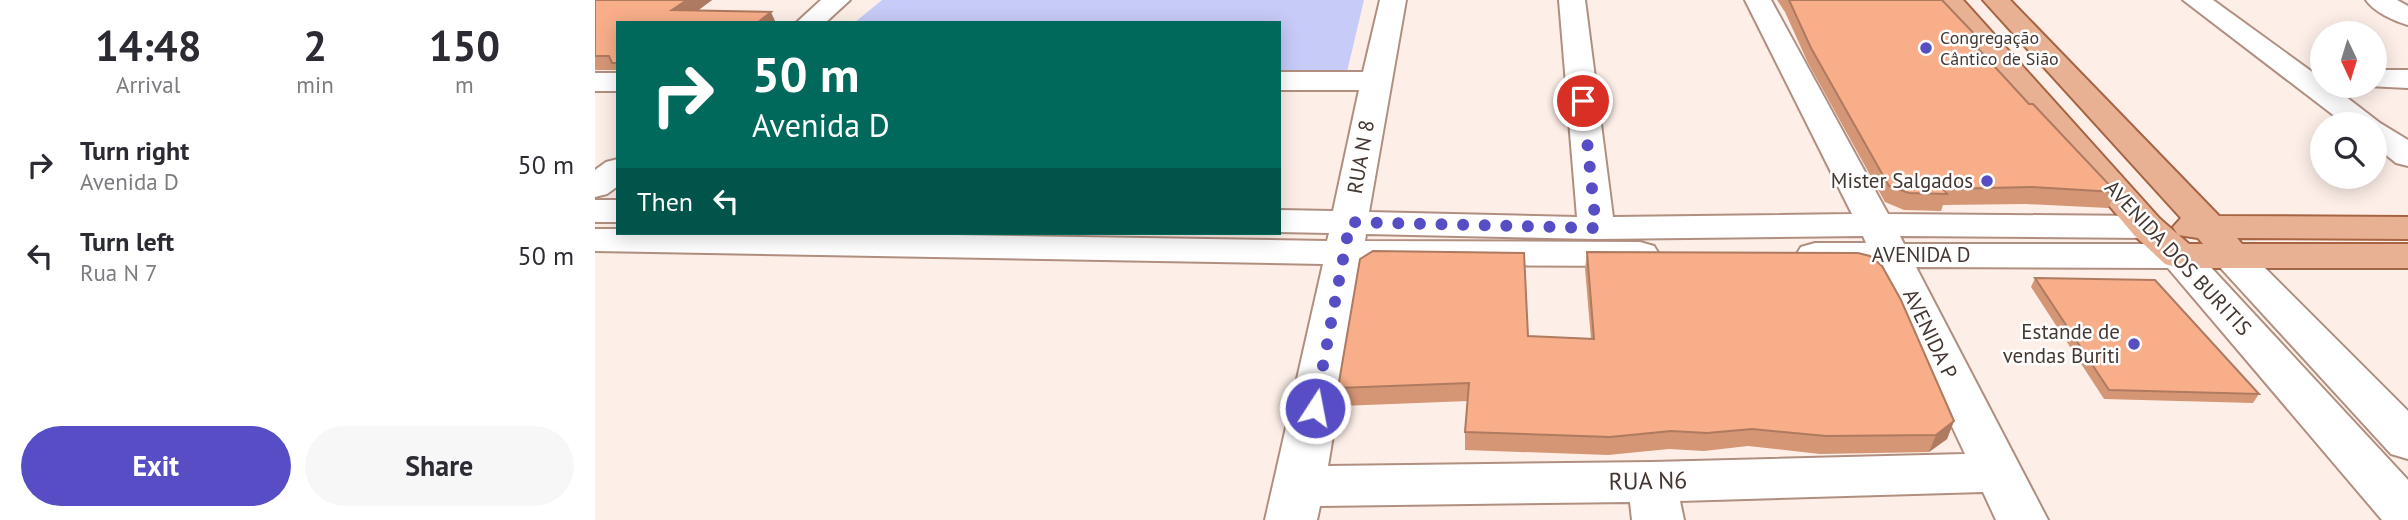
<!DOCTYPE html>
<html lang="en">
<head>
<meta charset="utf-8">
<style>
	:root { --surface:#fff; --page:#f7f7f7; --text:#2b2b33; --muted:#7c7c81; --accent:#574ec6 }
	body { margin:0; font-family:"PT Sans",sans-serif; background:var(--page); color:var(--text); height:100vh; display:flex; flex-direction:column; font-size:26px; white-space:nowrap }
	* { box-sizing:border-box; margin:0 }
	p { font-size:23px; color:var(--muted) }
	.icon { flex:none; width:38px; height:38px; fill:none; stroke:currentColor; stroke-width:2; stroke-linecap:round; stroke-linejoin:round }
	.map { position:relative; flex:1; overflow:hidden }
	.drawer { display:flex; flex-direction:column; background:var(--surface); width:595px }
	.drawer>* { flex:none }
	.top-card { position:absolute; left:21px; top:21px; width:665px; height:214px; border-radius:0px; box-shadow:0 4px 18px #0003; background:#00695c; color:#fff; overflow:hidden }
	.needle { width:46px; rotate:176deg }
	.buttons { position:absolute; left:1715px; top:21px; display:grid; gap:14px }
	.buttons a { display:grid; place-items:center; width:77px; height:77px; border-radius:50%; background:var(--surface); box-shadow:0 4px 18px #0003; font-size:35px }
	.pin { position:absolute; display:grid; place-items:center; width:60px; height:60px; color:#fff; margin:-30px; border:4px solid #fff; border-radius:50%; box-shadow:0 2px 7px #0007 }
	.me { position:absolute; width:77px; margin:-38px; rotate:11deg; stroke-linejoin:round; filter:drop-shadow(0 0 5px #0008) }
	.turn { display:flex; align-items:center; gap:24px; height:147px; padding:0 21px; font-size:32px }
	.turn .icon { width:91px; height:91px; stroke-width:2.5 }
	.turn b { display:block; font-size:49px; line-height:60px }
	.then { display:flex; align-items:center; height:66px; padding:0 21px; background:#0003; gap:14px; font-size:26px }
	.eta { display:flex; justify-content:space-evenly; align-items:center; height:119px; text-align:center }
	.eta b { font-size:42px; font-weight:700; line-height:49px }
	.action { display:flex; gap:14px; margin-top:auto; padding:14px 21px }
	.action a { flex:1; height:80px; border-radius:42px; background:var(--accent); color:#fff; font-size:28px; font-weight:700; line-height:80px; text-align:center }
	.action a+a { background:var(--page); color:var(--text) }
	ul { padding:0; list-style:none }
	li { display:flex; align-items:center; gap:21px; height:91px; padding:0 21px }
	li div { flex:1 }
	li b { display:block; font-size:26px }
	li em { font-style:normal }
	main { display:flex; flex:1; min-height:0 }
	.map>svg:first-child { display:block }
	.green { fill:#c7cbf8 }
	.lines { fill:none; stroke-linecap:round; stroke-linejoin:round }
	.minor-casing { stroke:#b08f80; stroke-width:4 }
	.major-casing { stroke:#a66442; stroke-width:4 }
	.minor { fill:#fff; fill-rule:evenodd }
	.major { fill:#e9b194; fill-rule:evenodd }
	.wall { fill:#d59676 }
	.shaded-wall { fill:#ae7a60 }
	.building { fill:#f8ae89; stroke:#ae7a60; stroke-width:2 }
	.route { stroke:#574ec6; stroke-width:12; stroke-dasharray:0 21.6 }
	.poi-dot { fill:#574ec6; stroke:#fff; stroke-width:2.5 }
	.labels { text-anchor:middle; stroke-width:5; stroke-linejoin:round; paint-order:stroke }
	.far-poi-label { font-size:18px; fill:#443630; stroke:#fff; text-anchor:start }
	.street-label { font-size:21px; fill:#443630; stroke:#fff }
	.poi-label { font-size:21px; fill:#443630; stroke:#fff; text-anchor:end }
	.near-street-label { font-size:24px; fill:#443630; stroke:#fff }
</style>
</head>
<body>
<main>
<section class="drawer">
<div class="eta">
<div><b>14:48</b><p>Arrival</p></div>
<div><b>2</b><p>min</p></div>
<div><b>150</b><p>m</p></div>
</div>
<ul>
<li><svg class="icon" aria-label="right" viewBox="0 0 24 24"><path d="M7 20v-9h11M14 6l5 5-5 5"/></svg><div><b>Turn right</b><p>Avenida D</p></div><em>50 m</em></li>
<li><svg class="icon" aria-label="left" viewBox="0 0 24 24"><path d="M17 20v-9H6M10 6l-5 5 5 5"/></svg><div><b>Turn left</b><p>Rua N 7</p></div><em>50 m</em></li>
</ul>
<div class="action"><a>Exit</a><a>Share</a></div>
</section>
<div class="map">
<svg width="1813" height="520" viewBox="0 0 1813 520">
	<rect width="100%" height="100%" fill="#fdefe8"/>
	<!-- green -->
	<polygon class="green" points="287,0 769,0 751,76 684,76 684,23 259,23"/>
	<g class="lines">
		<!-- minor casing -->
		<g class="minor-casing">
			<g id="minor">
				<polygon points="226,0 255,0 230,23 201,23"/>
				<path d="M785 0H811L774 212 982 217 964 0H990L1018 217 1257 214 1150 0H1176L1293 214 1552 216 1565 219 1570 227 1565 235 1552 238 1305 236 1309 244H1584L1598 248 1813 480V520H1787L1573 268 1321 267 1453 520H1401L1388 492 1085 501 1089 520H1037L1035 502 725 506 722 520H670L728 264 0 251V229H23V233H238L732 241 734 233 684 232V210L738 211 764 90H684V72H768ZM771 234 1001 239 1268 236 1271 243H1220L1206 247 1201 255 1206 263 1220 267H1282L1370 454 1057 462 733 466 766 265 1045 266 1059 262 1064 254 1059 246 1045 242 770 241Z"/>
				<polygon points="1588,0 1618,0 1727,79 1727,86 1737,86 1785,123 1813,140 1813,166 1801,163 1780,146 1780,124 1750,124"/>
				<path d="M1771 0H1802L1813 6V25C1799 21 1779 12 1771 0Z"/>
				<polygon points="1780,70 1813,70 1813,88 1772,86 1780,86"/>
				<rect x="0" y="73" width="23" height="18"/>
				<polygon points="23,159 23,186 12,194 0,197 0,170 11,162"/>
				<rect x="0" y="200" width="23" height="22"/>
				<polygon points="1636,244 1650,248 1813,411 1813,459 1796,454 1622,264 1617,256 1622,248"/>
			</g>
		</g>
		<!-- major casing -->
		<g class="major-casing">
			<polygon id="major" points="1341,0 1368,0 1565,219 1594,244 1608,244 1603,238 1583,235 1578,227 1586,218 1388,0 1415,0 1624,216 1813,217 1813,239 1642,238 1647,244 1813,244 1813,268 1584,268 1570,264 1539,235"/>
		</g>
		<!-- minor -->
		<use href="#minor" class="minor"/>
		<!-- major -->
		<use href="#major" class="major"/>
	</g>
	<!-- wall -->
	<g class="wall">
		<polygon points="0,0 117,0 102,11 23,23 23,73 21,70 0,70"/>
		<polygon points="1182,0 1347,0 1387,42 1384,50 1434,104 1521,192 1513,208 1430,204 1348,205 1346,211 1309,210 1290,202 1213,63 1190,12"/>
		<polygon points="992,252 1359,421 1352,439 1334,452 1225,454 1153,446 1109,451 1074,449 1013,455 870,450 870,432 873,401 746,406 743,388 933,336 996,339 990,269"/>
		<polygon points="1440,278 1664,394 1658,403 1509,399 1436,287"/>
	</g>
	<!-- shaded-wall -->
	<g class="shaded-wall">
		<polygon points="92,0 117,0 86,23 77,10"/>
		<polygon points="176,12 181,23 162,23"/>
		<polygon points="1359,421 1352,439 1334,452 1341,435"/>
	</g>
	<!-- building -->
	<g class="building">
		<polygon points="0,0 92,0 77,10 176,12 162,23 23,23 23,63 17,63 14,56 0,56"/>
		<polygon points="1194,0 1347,0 1387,42 1377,42 1434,104 1438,104 1521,192 1437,187 1348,189 1352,194 1314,193 1294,186 1216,48"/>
		<polygon points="778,251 929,253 933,336 999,339 992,252 1263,253 1275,256 1287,266 1306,300 1359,421 1341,435 1231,436 1157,429 1112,433 1076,431 1015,437 870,432 874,383 743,388 765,259"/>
		<polygon points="1440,278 1560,280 1664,394 1514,390"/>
	</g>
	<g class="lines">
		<!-- route -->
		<polyline class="route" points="720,408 755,222 1001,228 988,101"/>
	</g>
	<!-- markers -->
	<g class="poi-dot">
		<circle cx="1331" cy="48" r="7"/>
		<circle cx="1392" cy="181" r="7"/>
		<circle cx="1539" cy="344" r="7"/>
	</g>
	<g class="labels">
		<!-- far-poi labels -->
		<g class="far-poi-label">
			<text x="1345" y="44">Congregação<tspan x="1345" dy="21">Cântico de Sião</tspan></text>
		</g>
		<!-- street labels -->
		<g class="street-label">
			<text transform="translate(766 157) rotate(-80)" y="7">RUA N 8</text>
			<text x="1326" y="262">AVENIDA D</text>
			<text transform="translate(1583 258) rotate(47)" y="7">AVENIDA DOS BURITIS</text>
			<text transform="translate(1335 334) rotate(64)" y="7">AVENIDA P</text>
		</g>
		<!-- poi labels -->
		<g class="poi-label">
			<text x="1378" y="188">Mister Salgados</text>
			<text x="1525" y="339">Estande de<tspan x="1525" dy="24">vendas Buriti</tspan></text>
		</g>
		<!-- near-street labels -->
		<g class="near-street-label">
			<text transform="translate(1053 481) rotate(-1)" y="8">RUA N6</text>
		</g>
	</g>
</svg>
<div class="buttons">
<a><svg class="needle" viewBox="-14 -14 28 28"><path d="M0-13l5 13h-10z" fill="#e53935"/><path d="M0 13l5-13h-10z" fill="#7c7c81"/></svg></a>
<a><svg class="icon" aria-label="search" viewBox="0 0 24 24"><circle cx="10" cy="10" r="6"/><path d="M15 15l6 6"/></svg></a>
</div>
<div class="pin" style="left:988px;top:101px;background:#d93025"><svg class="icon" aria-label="arrive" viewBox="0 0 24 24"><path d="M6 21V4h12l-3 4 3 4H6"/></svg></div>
<svg class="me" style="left:720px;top:408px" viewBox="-20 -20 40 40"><circle r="17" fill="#574ec6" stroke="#fff" stroke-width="3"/><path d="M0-11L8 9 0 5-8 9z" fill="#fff"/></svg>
<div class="top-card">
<div class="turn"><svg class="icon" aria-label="right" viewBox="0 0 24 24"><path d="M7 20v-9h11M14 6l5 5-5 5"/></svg><div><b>50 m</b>Avenida D</div></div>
<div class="then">Then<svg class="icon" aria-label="left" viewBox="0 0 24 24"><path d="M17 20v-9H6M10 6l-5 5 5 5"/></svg></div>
</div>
</div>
</main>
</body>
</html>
